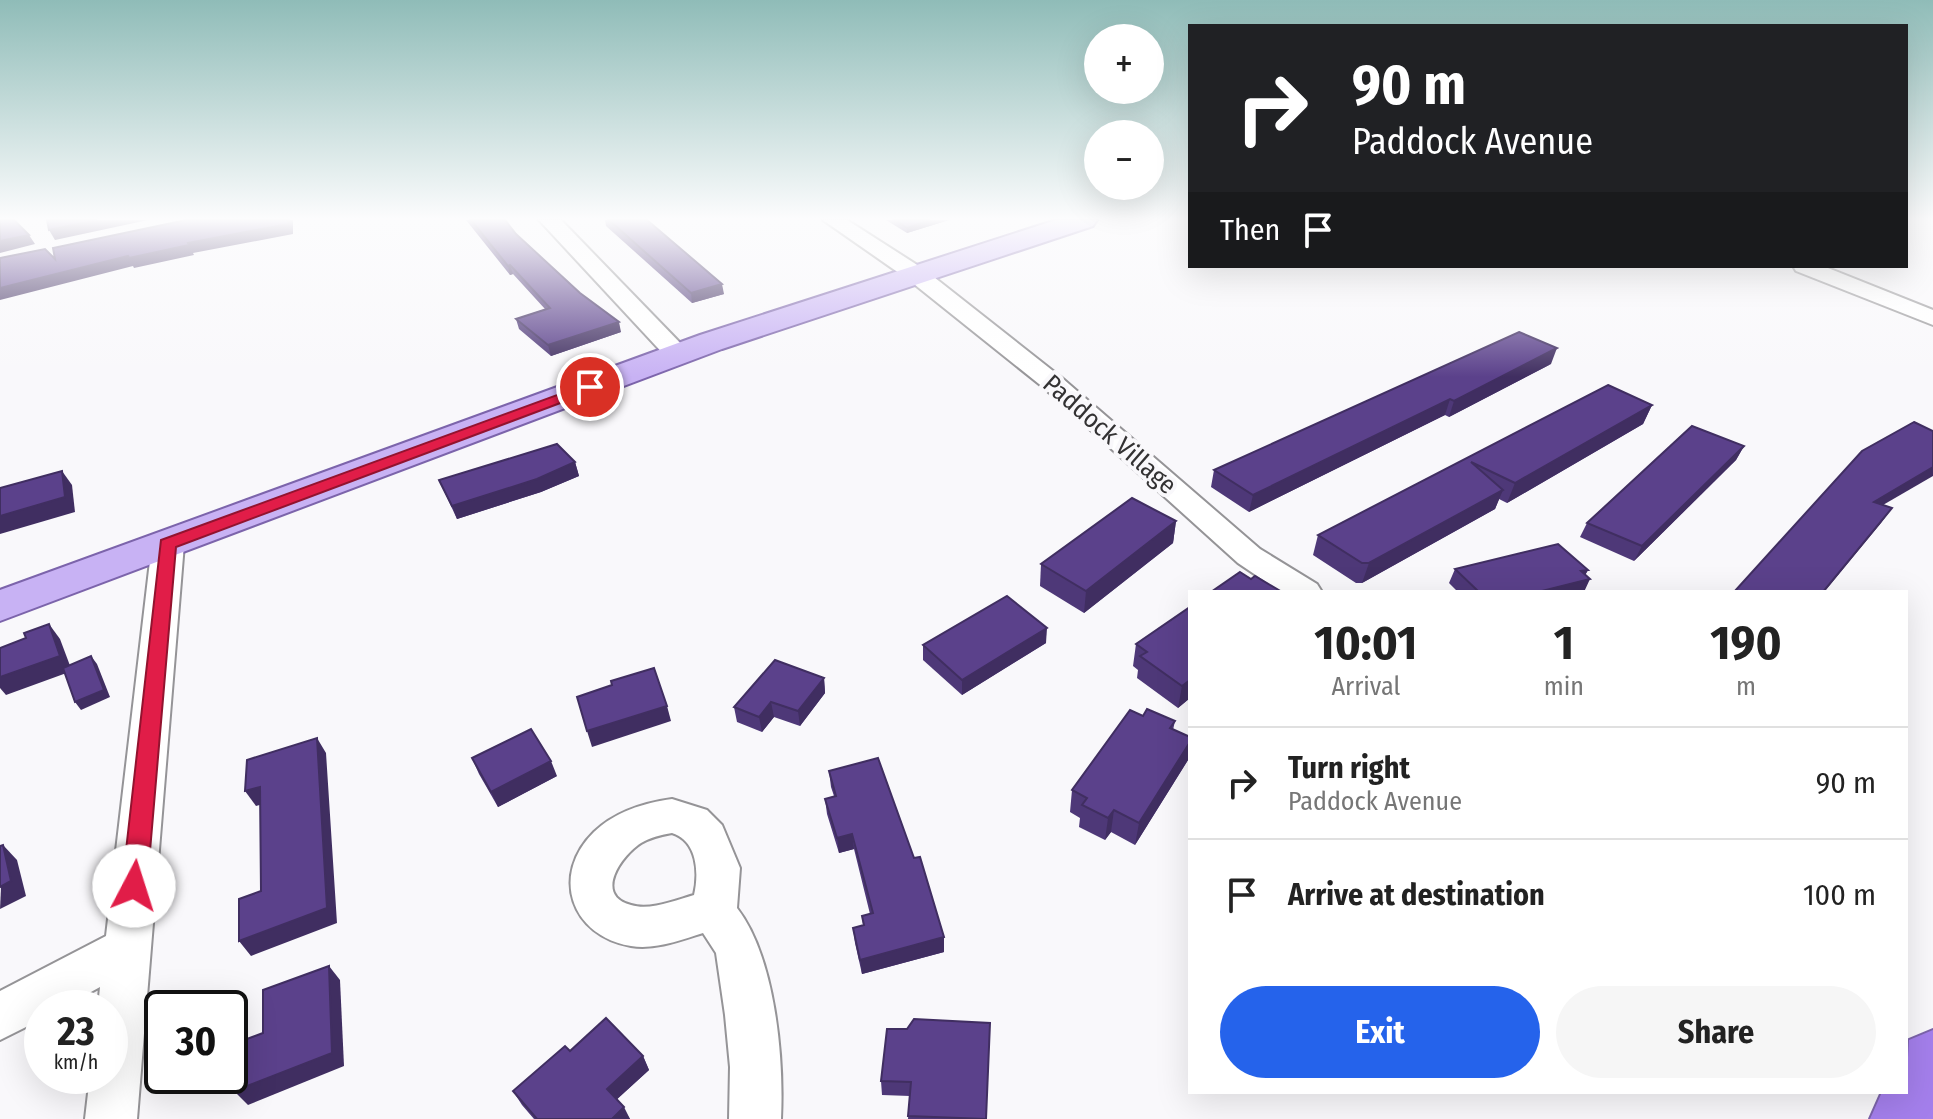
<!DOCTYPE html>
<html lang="en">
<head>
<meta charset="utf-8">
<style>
	:root { --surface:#fff; --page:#f6f6f6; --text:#222; --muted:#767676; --line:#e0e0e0; --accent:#2563eb }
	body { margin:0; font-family:"Fira Sans Condensed",sans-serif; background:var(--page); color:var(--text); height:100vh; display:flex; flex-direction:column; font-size:30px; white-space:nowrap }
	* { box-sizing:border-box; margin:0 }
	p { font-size:26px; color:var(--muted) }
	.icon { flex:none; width:44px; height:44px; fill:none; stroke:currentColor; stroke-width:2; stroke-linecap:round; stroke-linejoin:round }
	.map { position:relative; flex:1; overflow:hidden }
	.details { position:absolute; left:1188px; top:590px; width:720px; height:504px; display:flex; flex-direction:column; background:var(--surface); border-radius:0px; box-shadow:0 8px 32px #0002 }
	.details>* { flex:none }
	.hud { position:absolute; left:1188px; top:24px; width:720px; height:244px; border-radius:0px; box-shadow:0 8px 32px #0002; background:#202124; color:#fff; overflow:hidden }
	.buttons { position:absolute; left:1084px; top:24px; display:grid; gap:16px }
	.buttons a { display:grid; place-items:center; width:80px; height:80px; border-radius:50%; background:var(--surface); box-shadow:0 8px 32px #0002; font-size:40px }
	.speed { position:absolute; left:24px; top:990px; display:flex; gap:16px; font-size:40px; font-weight:700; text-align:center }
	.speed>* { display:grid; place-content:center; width:104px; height:104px; border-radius:50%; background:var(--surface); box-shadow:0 8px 32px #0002; line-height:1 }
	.speed small { font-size:20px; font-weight:400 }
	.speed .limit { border:4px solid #111; border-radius:12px; background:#fff; color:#111 }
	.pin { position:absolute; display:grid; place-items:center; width:68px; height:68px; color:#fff; margin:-34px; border:4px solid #fff; border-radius:50%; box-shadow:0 2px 8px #0007 }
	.me { position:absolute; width:88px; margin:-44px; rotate:5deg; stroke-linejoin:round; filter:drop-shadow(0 0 6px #0008) }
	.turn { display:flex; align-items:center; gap:28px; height:168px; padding:0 32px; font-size:36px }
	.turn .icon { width:104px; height:104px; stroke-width:2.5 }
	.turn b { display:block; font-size:56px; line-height:68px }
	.then { display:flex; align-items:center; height:76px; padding:0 32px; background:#0003; gap:16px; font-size:30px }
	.eta { display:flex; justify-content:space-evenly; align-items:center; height:136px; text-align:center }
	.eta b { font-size:48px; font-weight:700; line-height:56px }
	.action { display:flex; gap:16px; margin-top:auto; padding:16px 32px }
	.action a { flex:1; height:92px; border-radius:48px; background:var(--accent); color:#fff; font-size:32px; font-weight:700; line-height:92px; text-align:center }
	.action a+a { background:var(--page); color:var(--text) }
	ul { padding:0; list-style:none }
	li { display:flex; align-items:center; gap:24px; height:112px; padding:0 32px; border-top:2px solid var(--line) }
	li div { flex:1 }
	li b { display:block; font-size:30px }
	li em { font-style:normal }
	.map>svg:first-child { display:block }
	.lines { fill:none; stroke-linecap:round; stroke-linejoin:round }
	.minor-casing { stroke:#959497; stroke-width:4 }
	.major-casing { stroke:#7c64ab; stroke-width:4 }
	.highway-casing { stroke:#7c64ab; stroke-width:4 }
	.minor { fill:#fff; fill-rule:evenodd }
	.major { fill:#c8b2f4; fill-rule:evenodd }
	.highway { fill:#a47fec; fill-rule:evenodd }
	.wall { fill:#4e3878 }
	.shaded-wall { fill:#402e61 }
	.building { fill:#5b418b; stroke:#402e61; stroke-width:2 }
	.route { fill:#e11d48; stroke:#92132f; stroke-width:2 }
	.labels { text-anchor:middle; stroke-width:8; stroke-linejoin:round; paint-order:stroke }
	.street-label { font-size:26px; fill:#333233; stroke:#f9f8fb }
</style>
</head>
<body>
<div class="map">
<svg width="1933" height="1119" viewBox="0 0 1933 1119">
	<rect width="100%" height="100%" fill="#f9f8fb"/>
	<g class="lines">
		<!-- minor casing -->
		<g class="minor-casing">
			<g id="minor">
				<polygon points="539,220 561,220 687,350 690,355 687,360 669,360"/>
				<polygon points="823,220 847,220 925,270 1062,378 1260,549 1317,584 1322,592 1281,592 1238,563 1044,388 909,280"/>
				<polygon points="1793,266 1823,266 1933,310 1933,325 1796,271"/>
				<polygon points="168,534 179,537 184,544 137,1119 85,1119 90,1076 110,1076 110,1008 98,1008 100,987 62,1008 42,1008 42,1019 0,1040 0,991 106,936 152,544 157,537"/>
				<path d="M672 799 707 810 722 825 740 868 737 908C775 957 784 1057 781 1119H729L730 1067 725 1015 716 953 703 933C681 940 655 950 631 946 571 936 550 875 594 832 615 812 643 803 672 799ZM672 833C698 841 699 874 694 895 676 900 650 911 631 905 593 895 622 855 641 843 651 837 661 835 672 833Z"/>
			</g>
		</g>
		<!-- major casing -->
		<g class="major-casing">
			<polygon id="major" points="1056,220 1097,220 1093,226 722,349 0,621 0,590 700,335"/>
		</g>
		<!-- highway casing -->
		<g class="highway-casing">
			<polygon id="highway" points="1933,1030 1933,1119 1870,1119 1882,1092 1906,1092 1909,1040"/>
		</g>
		<!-- minor -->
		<use href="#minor" class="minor"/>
		<!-- major -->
		<use href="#major" class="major"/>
		<!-- highway -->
		<use href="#highway" class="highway"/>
	</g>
	<!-- wall -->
	<g class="wall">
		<polygon points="466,220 505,220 516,234 621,332 551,356 519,329 516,319 545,309 513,274 510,275"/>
		<polygon points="605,220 647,220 724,294 692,303 606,226"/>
		<polygon points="886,220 949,220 907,233"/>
		<polygon points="1551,364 1449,417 1445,415 1249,512 1211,487 1214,470"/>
		<polygon points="1608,385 1652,405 1643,424 1507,503 1499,499 1495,509 1362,583 1356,583 1313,555 1318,535"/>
		<polygon points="1744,446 1736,460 1634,561 1580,537 1587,523"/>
		<polygon points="575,462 579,476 541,492 457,519 439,480"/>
		<polygon points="1176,521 1173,543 1084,613 1040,586 1041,564"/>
		<polygon points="1455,569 1588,570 1585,575 1584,592 1458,592 1449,583"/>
		<polygon points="1190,607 1190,698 1178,708 1137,678 1138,670 1133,666 1136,644"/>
		<polygon points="1046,643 962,695 923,660 923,645"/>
		<polygon points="824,678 825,693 800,726 774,717 762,732 737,722 734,707"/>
		<polygon points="1143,716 1175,721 1173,730 1190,742 1188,760 1135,845 1111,832 1105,840 1079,827 1080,818 1070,812 1072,790"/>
		<polygon points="472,758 557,776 498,807 479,774"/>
		<polygon points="829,771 914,858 944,937 944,952 862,974 855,943 853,928 863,925 862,916 870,914 854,849 839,853 827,814 825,799 834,796 831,787"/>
		<polygon points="907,1029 987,1119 908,1119 910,1096 882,1095 881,1081"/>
		<polygon points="570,1051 643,1056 649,1070 617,1099 630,1119 534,1119 522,1105 513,1091"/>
	</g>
	<!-- shaded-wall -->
	<g class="shaded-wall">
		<polygon points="97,220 148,220 55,240 49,230"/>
		<polygon points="289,220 293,220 293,234 193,253 194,255 134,268 133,266 0,300 0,288 128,256"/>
		<polygon points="930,220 949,220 907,233 907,228"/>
		<polygon points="29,235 35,244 0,253 0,241"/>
		<polygon points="510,265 513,274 510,275 508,266"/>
		<polygon points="722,284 724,294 692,303 691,293"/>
		<polygon points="619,322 621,332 551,356 548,345"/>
		<polygon points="1557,348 1551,364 1449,417 1454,401"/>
		<polygon points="1450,399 1445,415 1249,512 1253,495"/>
		<polygon points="1652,405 1643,424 1507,503 1515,483"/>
		<polygon points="1744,446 1736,460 1634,561 1642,546"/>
		<polygon points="575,462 579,476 541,492 457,519 452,506"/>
		<polygon points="1933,467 1933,476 1864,516 1874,502"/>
		<polygon points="62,471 72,485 75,512 0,534 0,516"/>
		<polygon points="1503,490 1495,509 1362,583 1369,563"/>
		<polygon points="1892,508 1881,523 1824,592 1823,592"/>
		<polygon points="1176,521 1173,543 1084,613 1086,591"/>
		<polygon points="1588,570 1582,581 1590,579 1584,592 1538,592 1581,571"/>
		<polygon points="49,624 60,639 72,671 6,695 0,688 0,677"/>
		<polygon points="1047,628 1046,643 962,695 962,680"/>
		<polygon points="91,656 97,664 110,697 81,710 75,702"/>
		<polygon points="824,678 825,693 800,726 798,711"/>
		<polygon points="1190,680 1190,698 1178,708 1182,686"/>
		<polygon points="771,702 774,717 762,732 759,717"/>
		<polygon points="667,706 671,721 592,747 587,731"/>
		<polygon points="317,738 326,753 337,923 251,956 239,941 327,908"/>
		<polygon points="1190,742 1188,760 1135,845 1139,823"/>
		<polygon points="551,761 557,776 498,807 491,792"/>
		<polygon points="260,787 270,802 256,806 245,791"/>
		<polygon points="1114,810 1111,832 1105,840 1108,818"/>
		<polygon points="852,834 854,849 839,853 837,838"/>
		<polygon points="3,845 17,860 26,896 0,909"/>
		<polygon points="944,937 944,952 862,974 860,960"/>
		<polygon points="329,966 340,980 344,1066 248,1105 234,1091"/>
		<polygon points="643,1056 649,1070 614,1102 607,1089"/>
		<polygon points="624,1107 630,1119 612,1119"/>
	</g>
	<!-- building -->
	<g class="building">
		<polygon points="0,220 14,220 29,235 0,241"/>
		<polygon points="47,220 97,220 49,230"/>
		<polygon points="186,220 289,220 288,224 188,243 189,245 129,258 128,256 0,288 0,258 45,249 55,259 53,248"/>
		<polygon points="471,220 505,220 516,234 580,293 619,322 548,345 516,319 550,308 510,265 508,266"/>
		<polygon points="609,220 647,220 722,284 691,293"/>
		<polygon points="895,220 930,220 907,228"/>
		<polygon points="1519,332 1557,348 1454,401 1450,399 1253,495 1214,470"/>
		<polygon points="1608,385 1652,405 1515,483 1471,462 1503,490 1369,563 1362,563 1318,535"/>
		<polygon points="1914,422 1933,431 1933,467 1874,502 1892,508 1823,592 1734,592 1862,451"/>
		<polygon points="1692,426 1744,446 1642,546 1587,523"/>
		<polygon points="557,444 575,462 537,479 452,506 439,480"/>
		<polygon points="62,471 65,497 0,516 0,488"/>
		<polygon points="1132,498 1176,521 1086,591 1041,564"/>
		<polygon points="1558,544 1588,570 1581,571 1590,579 1538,592 1479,592 1455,569"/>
		<polygon points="1240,572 1251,579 1255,576 1282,592 1211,592"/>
		<polygon points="1007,596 1047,628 962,680 923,645"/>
		<polygon points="1190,607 1190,680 1182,686 1140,656 1147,652 1136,644"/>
		<polygon points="49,624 60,656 0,677 0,648 26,638 24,633"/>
		<polygon points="91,656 104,690 75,702 63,668"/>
		<polygon points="775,660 824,678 798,711 771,702 759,717 734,707"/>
		<polygon points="654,668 667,706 587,731 577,697 612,685 611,681"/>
		<polygon points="1147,709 1175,721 1170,728 1190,737 1190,742 1139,823 1114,810 1108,818 1082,805 1087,798 1072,790 1130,710 1143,716"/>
		<polygon points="531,729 551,761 491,792 472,758"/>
		<polygon points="317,738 327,908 239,941 239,899 261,891 260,787 245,791 247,760"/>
		<polygon points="878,758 914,858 920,857 944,937 860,960 853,928 864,925 862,916 873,913 852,834 837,838 825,799 836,796 829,771"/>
		<polygon points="3,845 11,881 0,887 0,846"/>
		<polygon points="329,966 332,1053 234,1091 236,1043 263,1033 263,990"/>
		<polygon points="606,1018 643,1056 607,1089 624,1107 612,1119 537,1119 513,1091 565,1046 570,1051"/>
		<polygon points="914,1019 990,1023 986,1119 908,1116 911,1082 881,1081 887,1029 907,1029"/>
	</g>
	<!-- sky -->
	<linearGradient id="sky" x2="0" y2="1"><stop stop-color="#8fbcb8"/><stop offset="0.58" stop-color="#fcfcfd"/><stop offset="1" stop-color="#fcfcfd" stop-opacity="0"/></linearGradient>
	<rect width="1933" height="377" fill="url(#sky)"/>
	<!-- route -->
	<polygon class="route" points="590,383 595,384 595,390 176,547 147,886 143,894 134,897 125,894 122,886 161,540"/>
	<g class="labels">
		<!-- street labels -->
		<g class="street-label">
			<text transform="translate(1110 434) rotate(41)" y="9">Paddock Village</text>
		</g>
	</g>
</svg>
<div class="buttons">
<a>+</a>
<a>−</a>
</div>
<div class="speed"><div>23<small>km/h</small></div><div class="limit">30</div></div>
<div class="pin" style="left:590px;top:387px;background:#d93025"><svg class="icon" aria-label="arrive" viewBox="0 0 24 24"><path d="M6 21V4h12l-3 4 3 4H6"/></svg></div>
<svg class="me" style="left:134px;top:886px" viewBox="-20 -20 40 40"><circle r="19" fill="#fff"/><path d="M0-13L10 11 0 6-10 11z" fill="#e11d48"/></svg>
<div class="hud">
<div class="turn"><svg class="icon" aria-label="right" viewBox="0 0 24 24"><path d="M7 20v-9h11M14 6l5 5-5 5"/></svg><div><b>90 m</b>Paddock Avenue</div></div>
<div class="then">Then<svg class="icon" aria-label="arrive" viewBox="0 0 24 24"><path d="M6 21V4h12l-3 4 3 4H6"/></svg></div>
</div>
<section class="details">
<div class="eta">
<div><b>10:01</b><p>Arrival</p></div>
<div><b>1</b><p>min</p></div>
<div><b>190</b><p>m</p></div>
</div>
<ul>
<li><svg class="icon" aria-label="right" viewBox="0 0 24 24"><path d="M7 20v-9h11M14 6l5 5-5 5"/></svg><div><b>Turn right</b><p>Paddock Avenue</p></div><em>90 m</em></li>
<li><svg class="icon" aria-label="arrive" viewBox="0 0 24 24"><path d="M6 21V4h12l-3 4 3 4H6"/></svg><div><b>Arrive at destination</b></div><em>100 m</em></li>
</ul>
<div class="action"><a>Exit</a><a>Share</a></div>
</section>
</div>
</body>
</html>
